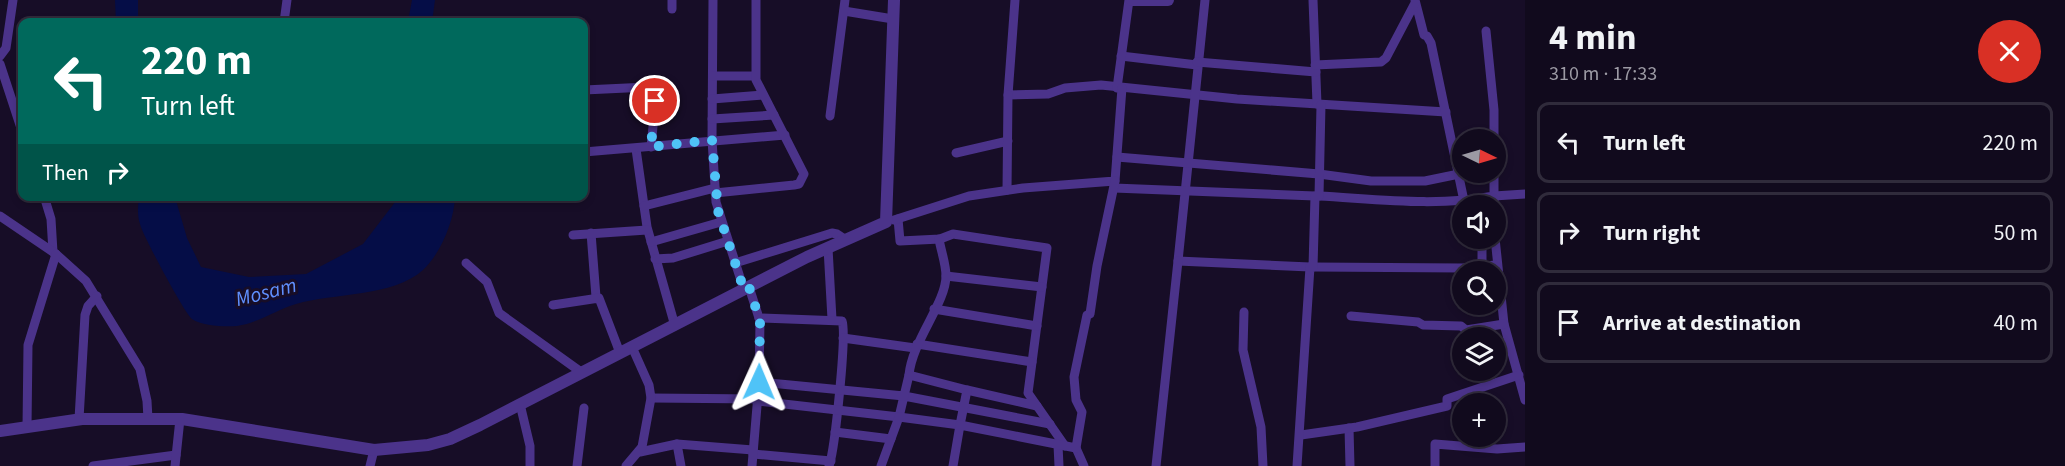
<!DOCTYPE html>
<html lang="en">
<head>
<meta charset="utf-8">
<style>
	:root { --surface:#110a1d; --page:#1e182a; --text:#f1f3f6; --muted:#9c9aa4; --line:#302b3b }
	body { margin:0; font-family:"Source Sans 3",sans-serif; background:var(--page); color:var(--text); height:100vh; display:flex; flex-direction:column; font-size:22px; white-space:nowrap }
	* { box-sizing:border-box; margin:0 }
	p { font-size:20px; color:var(--muted) }
	.icon { flex:none; width:33px; height:33px; fill:none; stroke:currentColor; stroke-width:2; stroke-linecap:round; stroke-linejoin:round }
	.map { position:relative; flex:1; overflow:hidden }
	.drawer { display:flex; flex-direction:column; background:var(--surface); width:540px }
	.drawer>* { flex:none }
	.guide { position:absolute; left:18px; top:18px; width:570px; height:183px; border-radius:12px; box-shadow:0 3px 9px #0003,0 0 0 2px var(--line); background:#00695c; color:#fff; overflow:hidden }
	.needle { width:39px; rotate:95deg }
	.tools { position:absolute; left:1452px; top:129px; display:grid; gap:12px }
	.tools a { display:grid; place-items:center; width:54px; height:54px; border-radius:50%; background:var(--surface); box-shadow:0 3px 9px #0003,0 0 0 2px var(--line); font-size:30px }
	.pin { position:absolute; display:grid; place-items:center; width:51px; height:51px; color:#fff; margin:-26px; border:3px solid #fff; border-radius:50%; box-shadow:0 2px 6px #0007 }
	.me { position:absolute; width:66px; margin:-33px; rotate:1deg; stroke-linejoin:round; filter:drop-shadow(0 0 4px #0008) }
	.turn { display:flex; align-items:center; gap:21px; height:126px; padding:0 24px; font-size:27px }
	.turn .icon { width:78px; height:78px; stroke-width:2.5 }
	.turn b { display:block; font-size:42px; line-height:51px }
	.then { display:flex; align-items:center; height:57px; padding:0 24px; background:#0003; gap:12px; font-size:22px }
	.round { display:grid; place-items:center; flex:none; width:63px; height:63px; border-radius:32px; background:var(--page) }
	.headline { display:flex; align-items:center; justify-content:space-between; height:102px; padding:0 24px }
	h1 { font-size:36px; font-weight:700; line-height:45px }
	ul { padding:0; list-style:none }
	li { display:flex; align-items:center; gap:18px; height:81px; margin:0 12px 9px; padding:0 12px; border:3px solid var(--line); border-radius:12px }
	li div { flex:1 }
	li b { display:block; font-size:22px }
	li em { font-style:normal }
	main { display:flex; flex:1; min-height:0 }
	.map>svg:first-child { display:block }
	.water { fill:#050d47 }
	.lines { fill:none; stroke-linecap:round; stroke-linejoin:round }
	.minor { stroke:#4b338a; stroke-width:9 }
	.tertiary { stroke:#4b338a; stroke-width:12 }
	.route { stroke:#4fc3f7; stroke-width:10; stroke-dasharray:0 18 }
	.labels { text-anchor:middle; stroke-width:6; stroke-linejoin:round; paint-order:stroke }
	.water-label { font-size:21px; font-style:italic; fill:#6090ff; stroke:#170d27 }
</style>
</head>
<body>
<main>
<div class="map">
<svg width="1525" height="466" viewBox="0 0 1525 466">
	<rect width="100%" height="100%" fill="#170d27"/>
	<!-- water -->
	<g class="water">
		<polygon points="115,0 138,0 138,22 116,22"/>
		<polygon points="412,0 435,0 432,22 408,22"/>
		<path d="M139 197H175L187 238 201 267 249 277 306 274 363 244 399 197H455C454 221 441 253 423 270 393 297 333 293 296 304 276 310 258 323 237 326 225 327 202 326 192 319 185 314 142 234 140 224 137 215 138 205 139 197Z"/>
	</g>
	<g class="lines">
		<!-- minor -->
		<g class="minor">
			<polyline points="672,0 672,9"/>
			<polyline points="713,0 712,140 716,202 744,290"/>
			<polyline points="1015,0 1008,95 1048,94 1065,88 1101,85 1237,99 1446,112"/>
			<polyline points="1205,0 1178,261 1310,267"/>
			<polyline points="1313,0 1317,104"/>
			<polyline points="1415,0 1424,35 1427,36 1431,43 1464,201"/>
			<polyline points="844,11 893,19"/>
			<polyline points="284,22 287,0"/>
			<polyline points="1486,31 1494,110 1494,140"/>
			<polyline points="0,56 6,48 13,0"/>
			<polyline points="1121,56 1197,65"/>
			<polyline points="1197,62 1316,72"/>
			<polyline points="0,64 22,131"/>
			<polyline points="1315,65 1381,62 1386,58 1415,3"/>
			<polyline points="713,76 755,76"/>
			<polyline points="1117,88 1129,0"/>
			<polyline points="584,90 648,87 655,106 651,147"/>
			<polyline points="712,99 763,95"/>
			<polyline points="830,116 845,0"/>
			<polyline points="712,119 774,115"/>
			<polyline points="636,149 647,227 675,326"/>
			<polyline points="584,152 785,135"/>
			<polyline points="956,153 1008,141"/>
			<polyline points="1117,157 1319,174 1371,181 1425,181 1459,174"/>
			<polyline points="1114,188 1315,196"/>
			<polyline points="1007,190 1008,95"/>
			<polyline points="715,193 794,185 799,184 804,174 756,80 756,0"/>
			<polyline points="44,196 51,219 53,252"/>
			<path d="M1319 196C1376 199 1436 207 1494 196V172"/>
			<polyline points="644,206 715,188"/>
			<polyline points="1494,206 1494,196 1525,194"/>
			<polyline points="0,216 56,254 86,281 140,369 147,401 148,419"/>
			<polyline points="898,219 900,241 940,239 953,234 1047,248 1028,393 1065,446"/>
			<polyline points="894,220 969,196 1023,188 1115,181 1122,88"/>
			<polyline points="591,233 596,297"/>
			<polyline points="573,235 647,230"/>
			<polyline points="1482,238 1482,266"/>
			<polyline points="1495,238 1504,324 1525,400"/>
			<polyline points="651,242 721,222"/>
			<polyline points="828,248 832,319"/>
			<polyline points="655,259 673,258 728,241"/>
			<polyline points="466,263 487,282 499,313 581,372"/>
			<polyline points="735,263 832,233 837,234 846,240"/>
			<polyline points="1313,267 1463,268 1496,265"/>
			<polyline points="946,276 1042,287"/>
			<polyline points="749,287 760,321 759,382"/>
			<polyline points="553,305 599,298 620,353"/>
			<polyline points="934,309 1037,326"/>
			<polyline points="1244,312 1243,350 1261,427 1263,466"/>
			<polyline points="1351,316 1418,322 1423,325 1461,326 1466,330 1504,324"/>
			<path d="M759 318 842 321C847 333 835 449 829 466"/>
			<polyline points="843,338 915,348"/>
			<polyline points="917,344 1032,362"/>
			<path d="M909 375C912 341 946 303 946 276 946 264 941 251 939 239"/>
			<polyline points="967,390 1037,406"/>
			<polyline points="651,398 758,399"/>
			<polyline points="758,401 899,417 904,396 1050,424"/>
			<polyline points="520,404 530,446 530,466"/>
			<polyline points="79,419 85,315 88,306 97,296"/>
			<polyline points="27,427 28,345 56,254"/>
			<polyline points="1349,428 1350,466"/>
			<polyline points="835,432 891,439"/>
			<polyline points="1301,435 1357,427 1447,406 1447,399 1519,375"/>
			<polyline points="677,444 753,450"/>
			<polyline points="1058,445 1059,466"/>
			<polyline points="1076,448 1084,466"/>
			<polyline points="640,452 677,444 681,466"/>
			<polyline points="753,454 831,461"/>
			<polyline points="93,466 176,455"/>
			<polyline points="175,466 180,419"/>
			<polyline points="370,466 374,450"/>
			<polyline points="577,466 584,408"/>
			<polyline points="626,466 642,447 651,398 649,385 632,347"/>
			<polyline points="752,466 759,382 904,396 909,375 967,390 960,425 899,417 881,466"/>
			<polyline points="953,466 960,425 1076,448 1082,412 1076,400 1074,377 1087,315 1090,314 1097,266 1115,181"/>
			<polyline points="1156,466 1178,261"/>
			<polyline points="1297,466 1310,267 1313,267 1315,196 1319,196 1321,105"/>
			<polyline points="1435,466 1435,444 1497,449 1525,447"/>
		</g>
		<!-- tertiary -->
		<g class="tertiary">
			<polyline points="1132,0 1168,0"/>
			<polyline points="0,431 82,419 182,419 374,450 428,445 450,439 480,425 807,257 886,222 894,0"/>
		</g>
	</g>
	<g class="lines">
		<!-- route -->
		<polyline class="route" points="655,101 651,147 712,140 718,211 744,290 749,287 760,321 759,382"/>
	</g>
	<g class="labels">
		<!-- water labels -->
		<g class="water-label">
			<text transform="translate(266 292) rotate(-14)" y="7">Mosam</text>
		</g>
	</g>
</svg>
<div class="tools">
<a><svg class="needle" viewBox="-14 -14 28 28"><path d="M0-13l5 13h-10z" fill="#e53935"/><path d="M0 13l5-13h-10z" fill="#9c9aa4"/></svg></a>
<a><svg class="icon" aria-label="sound" viewBox="0 0 24 24"><path d="M4 9h4l5-4v14l-5-4H4zM17 9q2 3 0 6"/></svg></a>
<a><svg class="icon" aria-label="search" viewBox="0 0 24 24"><circle cx="10" cy="10" r="6"/><path d="M15 15l6 6"/></svg></a>
<a><svg class="icon" aria-label="layers" viewBox="0 0 24 24"><path d="M12 4l9 5-9 5-9-5zM3 14l9 5 9-5"/></svg></a>
<a>+</a>
</div>
<div class="pin" style="left:655px;top:101px;background:#d93025"><svg class="icon" aria-label="arrive" viewBox="0 0 24 24"><path d="M6 21V4h12l-3 4 3 4H6"/></svg></div>
<svg class="me" style="left:759px;top:382px" viewBox="-20 -20 40 40"><path d="M0-17L14 15 0 8-14 15z" fill="#4fc3f7" stroke="#fff" stroke-width="4"/></svg>
<div class="guide">
<div class="turn"><svg class="icon" aria-label="left" viewBox="0 0 24 24"><path d="M17 20v-9H6M10 6l-5 5 5 5"/></svg><div><b>220 m</b>Turn left</div></div>
<div class="then">Then<svg class="icon" aria-label="right" viewBox="0 0 24 24"><path d="M7 20v-9h11M14 6l5 5-5 5"/></svg></div>
</div>
</div>
<section class="drawer">
<div class="headline"><div><h1>4 min</h1><p>310 m · 17:33</p></div><a class="round" style="background:#d93025;color:#fff"><svg class="icon" aria-label="close" viewBox="0 0 24 24"><path d="M6 6l12 12M18 6L6 18"/></svg></a></div>
<ul>
<li><svg class="icon" aria-label="left" viewBox="0 0 24 24"><path d="M17 20v-9H6M10 6l-5 5 5 5"/></svg><div><b>Turn left</b></div><em>220 m</em></li>
<li><svg class="icon" aria-label="right" viewBox="0 0 24 24"><path d="M7 20v-9h11M14 6l5 5-5 5"/></svg><div><b>Turn right</b></div><em>50 m</em></li>
<li><svg class="icon" aria-label="arrive" viewBox="0 0 24 24"><path d="M6 21V4h12l-3 4 3 4H6"/></svg><div><b>Arrive at destination</b></div><em>40 m</em></li>
</ul>
</section>
</main>
</body>
</html>
